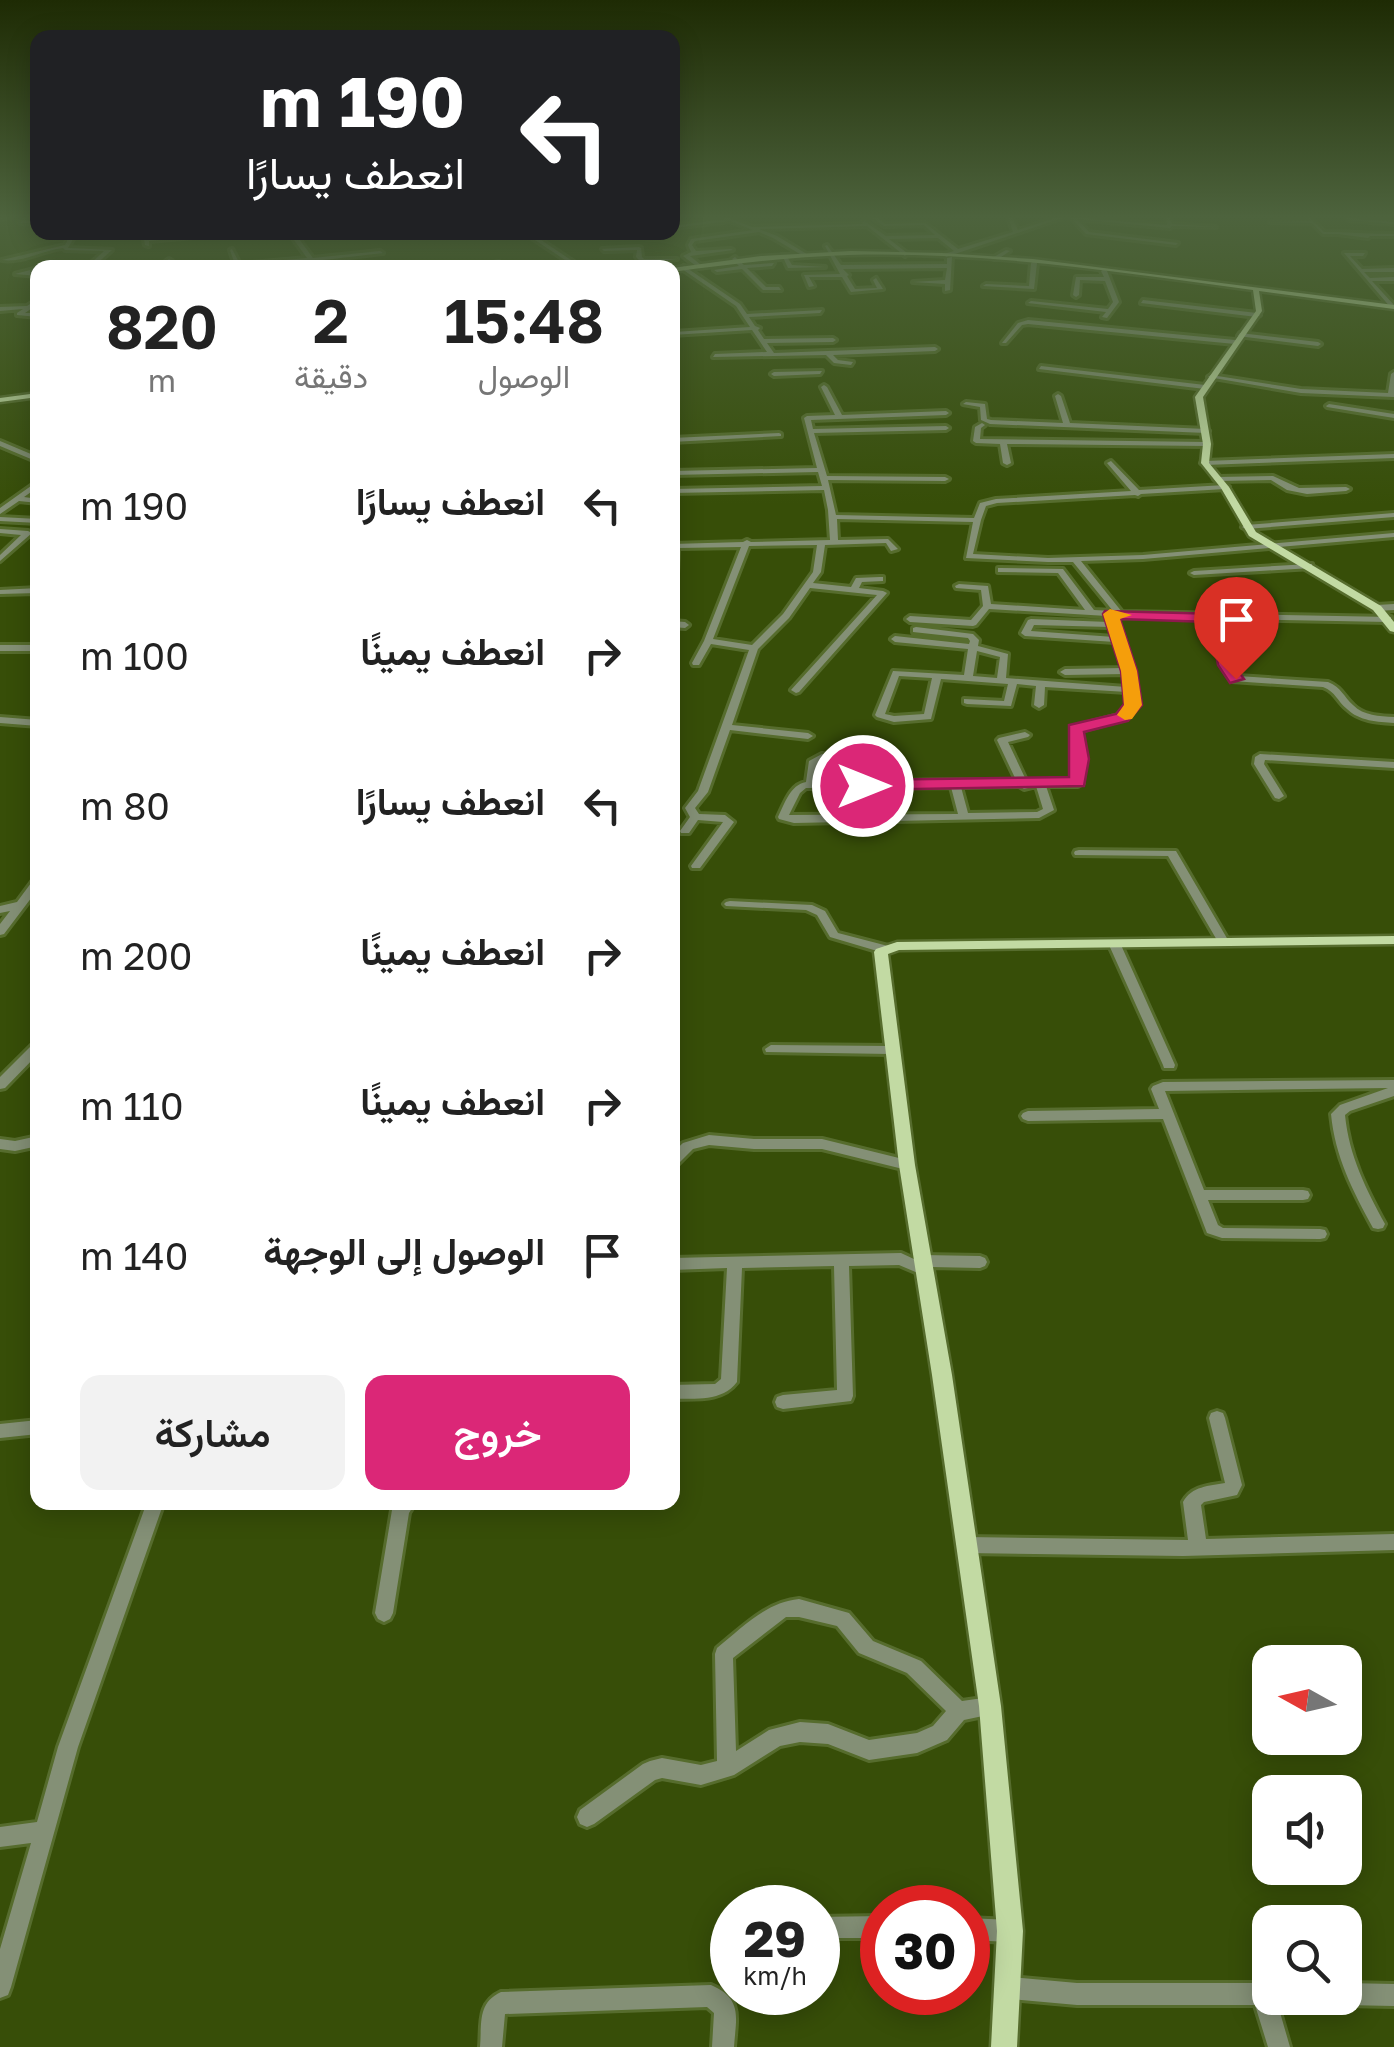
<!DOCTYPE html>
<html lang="ar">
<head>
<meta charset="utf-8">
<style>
	:root { --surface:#fff; --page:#f2f2f2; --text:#222; --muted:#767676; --accent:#db2777 }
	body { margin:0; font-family:"Golos Text",Vazirmatn,sans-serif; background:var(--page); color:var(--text); direction:rtl; height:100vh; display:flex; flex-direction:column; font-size:38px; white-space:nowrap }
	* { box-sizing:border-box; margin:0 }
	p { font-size:32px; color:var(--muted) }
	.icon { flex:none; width:55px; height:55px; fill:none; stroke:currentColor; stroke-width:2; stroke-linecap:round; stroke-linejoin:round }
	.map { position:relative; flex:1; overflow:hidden; direction:ltr }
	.drawer { position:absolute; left:30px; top:260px; width:650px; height:1250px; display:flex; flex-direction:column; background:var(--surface); border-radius:20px; box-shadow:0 5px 25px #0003; direction:rtl }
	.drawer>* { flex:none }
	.top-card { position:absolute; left:30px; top:30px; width:650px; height:210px; border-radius:20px; box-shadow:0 5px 25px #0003; direction:rtl; background:#202124; color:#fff; overflow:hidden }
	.needle { width:65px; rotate:278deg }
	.controls { position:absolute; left:1252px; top:1645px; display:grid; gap:20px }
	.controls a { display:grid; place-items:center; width:110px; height:110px; border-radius:20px; background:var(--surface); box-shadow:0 5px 25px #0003; font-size:50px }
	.speed { position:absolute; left:710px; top:1885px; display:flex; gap:20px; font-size:50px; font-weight:700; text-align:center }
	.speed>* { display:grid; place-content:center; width:130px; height:130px; border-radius:50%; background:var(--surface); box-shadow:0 5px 25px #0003; line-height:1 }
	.speed small { font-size:25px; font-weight:400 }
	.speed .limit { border:15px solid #d22; background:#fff; color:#111 }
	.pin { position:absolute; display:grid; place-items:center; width:85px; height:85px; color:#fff; margin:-102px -42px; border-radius:50% 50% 50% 0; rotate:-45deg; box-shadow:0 0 10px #0007 }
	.pin .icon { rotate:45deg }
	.me { position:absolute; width:110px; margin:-55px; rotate:90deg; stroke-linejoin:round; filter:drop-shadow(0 0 8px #0008) }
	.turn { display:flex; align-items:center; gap:35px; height:210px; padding:0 50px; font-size:45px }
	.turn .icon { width:130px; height:130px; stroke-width:2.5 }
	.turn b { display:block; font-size:70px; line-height:85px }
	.eta { display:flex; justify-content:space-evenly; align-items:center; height:170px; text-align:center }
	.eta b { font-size:60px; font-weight:600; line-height:70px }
	.primary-button { display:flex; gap:20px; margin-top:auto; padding:20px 50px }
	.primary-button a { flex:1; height:115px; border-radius:20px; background:var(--accent); color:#fff; font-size:40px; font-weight:600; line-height:115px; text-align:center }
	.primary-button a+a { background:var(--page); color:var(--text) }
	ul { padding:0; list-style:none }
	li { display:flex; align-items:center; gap:30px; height:150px; padding:0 50px }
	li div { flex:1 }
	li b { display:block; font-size:38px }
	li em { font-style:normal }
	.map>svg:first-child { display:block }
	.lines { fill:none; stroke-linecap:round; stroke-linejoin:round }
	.minor-casing { stroke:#566c2d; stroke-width:6 }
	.major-casing { stroke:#566c2d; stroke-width:5 }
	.minor { fill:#849076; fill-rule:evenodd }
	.major { fill:#c2daa3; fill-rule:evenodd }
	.route { fill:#db2777; stroke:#8e194d; stroke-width:2.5 }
	.slow { fill:#f59e0b }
</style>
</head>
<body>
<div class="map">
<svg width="1394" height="2047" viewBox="0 0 1394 2047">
	<rect width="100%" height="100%" fill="#374e08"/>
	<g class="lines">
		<!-- minor casing -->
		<g class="minor-casing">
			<g id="minor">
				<polygon points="0,217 11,217 0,219"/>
				<polygon points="24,217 28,217 26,221 38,221 38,223 20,223"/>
				<polygon points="721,217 727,217 752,227 863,224 862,222 864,221 886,236 935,235 924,225 884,226 871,217 876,217 885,224 925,223 958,249 1013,232 1008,217 1012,217 1018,230 1058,217 1065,217 946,257 944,254 954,251 938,238 889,239 907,253 905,256 867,226 759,229 777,236 810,256 805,257 773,238 759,232 695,241 692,245 696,251 731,249 733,250 690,256 701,265 696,266 683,256 691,252 688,245 691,239 753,230 730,221 673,228 672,226 725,219"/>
				<polygon points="1068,217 1167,225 1166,217 1170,217 1172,224 1216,227 1172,226 1170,228 1077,219 1089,232 1178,243 1176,245 1086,234 1072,219"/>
				<path d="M1310 218 1324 232C1347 232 1370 234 1394 234V236H1370L1368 238 1338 234H1323L1312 223 1270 222 1309 221 1308 219Z"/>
				<polygon points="1347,218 1394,222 1394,224 1349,220"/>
				<path d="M72 232H77L68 248 112 250 92 268H86L104 251 65 250 63 248C43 250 23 263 2 260L65 245Z"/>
				<polygon points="189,232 194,232 193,237 149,241 149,246 145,245 144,239 189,235"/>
				<polygon points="270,232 294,232 313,258 380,251 383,253 315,261 313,264 309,261 238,268 214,268 235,265 230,250 232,249 240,264 307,258 289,233 251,237 249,236"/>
				<polygon points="523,232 529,232 583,268 577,268"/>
				<polygon points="827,245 841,265 947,264 947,258 952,257 950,290 945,291 945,284 913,282 945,280 947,268 843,269 849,275 847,276 855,289 877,288 873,280 876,278 883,289 851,292 842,277 809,277 814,286 809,287 804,275 840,274 825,246"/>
				<polygon points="639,247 641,248 642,257 644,259 677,259 647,262 652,268 645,265 606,268 642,263 636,257 637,250 604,251 602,249"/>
				<polygon points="1006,250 1010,251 998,259 994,259 994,257"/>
				<polygon points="1344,253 1365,253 1363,256 1350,256 1362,269 1394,268 1394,272 1364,272 1370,278 1394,277 1394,281 1372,281 1394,305 1394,308 1391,308"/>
				<polygon points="782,255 786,255 792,265 825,267 788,268"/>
				<polygon points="735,257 744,265 774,263 772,266 747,268 766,287 779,287 781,290 763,290 742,269 717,272 714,270 739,266 732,259"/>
				<polygon points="169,259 172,261 172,268 166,268 166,261"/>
				<polygon points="1034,261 1037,263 1034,289 983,286 986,284 1029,286 1031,263"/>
				<polygon points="499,262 504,268 498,266 463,268"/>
				<polygon points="684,266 740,304 747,314 822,310 820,313 749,317 755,326 760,328 758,330 764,339 833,338 836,340 833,342 767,343 774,353 935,347 938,349 935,351 833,355 838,360 853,362 851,365 834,363 826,355 713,357 715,354 767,352 752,330 672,335 674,332 750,327 736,306 682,269"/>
				<polygon points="38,268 38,271 30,272 38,272 38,276 15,274"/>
				<polygon points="1104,269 1107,271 1119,302 1107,318 1102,317 1106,312 1028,303 1031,301 1108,309 1113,302 1105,281 1080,280 1079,295 1076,297 1073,295 1076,277 1104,277 1101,271"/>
				<polygon points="38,299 38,304 25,313 38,313 38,317 17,315 17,313 23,309 0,311 0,307 27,306"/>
				<polygon points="1143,300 1257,313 1260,315 1257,317 1141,303"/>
				<polygon points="1028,320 1235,340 1238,342 1235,344 1028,324 1022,325 1006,343 1002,343 1018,323"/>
				<polygon points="1240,333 1318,342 1321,344 1318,346 1238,336"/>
				<polygon points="1041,366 1205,385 1208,387 1205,389 1039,369"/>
				<polygon points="822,371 820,374 774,376 771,374 774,372"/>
				<polygon points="1394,372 1394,397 1301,393 1208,377 1211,375 1301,389 1388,393 1391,374"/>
				<path d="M824 385 827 387 842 415 946 411 949 413 946 415 811 420 813 429 946 426 949 428 946 430 814 433 827 476 945 477 949 479 945 481 828 480 836 515 974 518 980 503 996 499 1131 491 1107 463 1111 461 1139 490 1225 485 1229 487 1225 489 1141 494 1138 496 1135 495 997 503 986 506 981 520 973 554 1048 558 1143 555 1394 533V537L1143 559 1081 561 1122 612 1391 617V621L1388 622 1222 619 1231 665 1238 676 1328 682C1342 688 1343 696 1353 705 1364 716 1379 716 1394 717V723C1378 722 1359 721 1347 709 1337 701 1336 692 1323 687L1232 681 1221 665 1213 618 1115 617 1134 669 1138 705 1125 719 1080 731 1084 759 1083 783 1078 786H1046L1054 810 1039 818 794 823 779 819 778 817C785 803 790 785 806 782L809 761 822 754 861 759 867 781 1016 780 997 740 999 738 1025 732 1030 735 1028 737 1008 742 1026 780H1073L1072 727 1119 715 1128 705 1127 692 1045 687 1044 705 1039 708 1034 705 1036 686 1017 684 1011 706 967 704 964 703V699L1004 701 1008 684 941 679 931 719 894 722 877 717 875 715 893 671 964 675 968 649 895 642 891 639 895 636 969 644 970 641 968 638 913 632V628L916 627 973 634 979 640 978 646 1008 654 1006 678 1126 687 1125 674 1065 675 1060 672 1065 669 1124 668 1115 642 1025 636 1021 633 1028 620 1031 619 1109 622 1107 616 989 609 976 625 973 626 910 622 906 619 910 616 971 620 983 606 981 590 956 588 955 586 959 584 988 586 991 604 1085 610 1058 573 998 572V568H1001L1063 569 1094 610 1113 611 1073 562H1048L966 558 973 522 837 519 838 540 888 539 898 549 891 551 886 543 825 545 821 572 813 583 851 587 856 578 880 577H883V581L862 582 859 588 883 591 887 593 799 692 796 693 791 690 877 595 810 588 789 618 758 649 732 725 808 733 813 736 808 739 730 730 708 792 695 808 699 814 725 815 734 822 700 868H692L691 866 723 822 698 820 689 833H681L680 831 690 817 685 808 698 791 749 650 711 644 699 665H693L692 663 704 641 741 547 678 548 677 574 673 576 672 544 743 542 747 540 751 542 830 540 828 510 824 490 672 493V489L822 486 818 472 672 475V471L817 468 804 418 807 416 835 415 821 387ZM817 545 813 572 783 614 752 645 713 639 749 546ZM1034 625 1110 627 1114 637 1031 631ZM977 651 1000 657 997 678 973 676ZM899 676 932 678 924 714 894 716 885 714ZM823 760 853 763 857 782H816L819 762ZM1019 786 1024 789 1036 786 1043 809 1037 812 968 813 961 787ZM951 787 958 814 789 815 800 793 806 788Z"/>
				<polygon points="1058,394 1061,396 1070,423 1206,429 1209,431 1206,433 990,424 981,420 980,407 963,404 966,402 985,404 987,419 991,420 1063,423 1055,396"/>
				<polygon points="1329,404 1394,414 1394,418 1327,407 1326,406"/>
				<polygon points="982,423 985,425 981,428 980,439 1207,442 1210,444 1207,446 1007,444 1011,463 1007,465 1003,463 1000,444 976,443 973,441 975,427"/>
				<polygon points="779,433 781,434 781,436 672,442 672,438"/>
				<polygon points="0,441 38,457 38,462 0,446"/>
				<polygon points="1394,454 1394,458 1205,465 1201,463 1205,461"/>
				<polygon points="1273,476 1299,488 1346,487 1350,489 1346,491 1307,494 1287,490 1271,480 1218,481 1214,479 1218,477"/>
				<polygon points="38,481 38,487 24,497 38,499 38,503 19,501 0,514 0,508"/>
				<polygon points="1394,513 1394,517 1246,529 1242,527 1246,525"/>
				<polygon points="0,517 38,519 38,523 0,521"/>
				<polygon points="0,529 28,531 32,533 0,561 0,555 21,535 0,533"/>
				<polygon points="1309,564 1312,564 1312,568 1194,575 1190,573 1194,571"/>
				<polygon points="38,588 38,593 0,594 0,590"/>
				<polygon points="1394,604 1394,610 1377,611 1373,608 1377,605"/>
				<polygon points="672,621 685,622 689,625 685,628 672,627"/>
				<rect x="0" y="645" width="38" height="6"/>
				<polygon points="0,717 38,720 38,726 0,723"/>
				<polygon points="1260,754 1394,762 1394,768 1265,760 1264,764 1284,796 1279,799 1275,798 1254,764 1255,757"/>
				<polygon points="1079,850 1176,851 1228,940 1222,944 1218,942 1168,856 1075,855 1074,853 1075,851"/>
				<polygon points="38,878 38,889 4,934 0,935 0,924 10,911 0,913 0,906 17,902 34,879"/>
				<polygon points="730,901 812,905 825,911 838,933 888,946 890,949 884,953 830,937 817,915 806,910 726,906 724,904 726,902"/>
				<polygon points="1115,941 1121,945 1175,1065 1174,1068 1164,1068 1163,1065 1109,945"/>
				<polygon points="38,1042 38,1054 5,1088 0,1089 0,1077 34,1043"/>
				<polygon points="771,1045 890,1046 896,1050 890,1054 766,1052 765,1049"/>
				<path d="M1394 1080V1096L1350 1111 1345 1115C1349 1156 1366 1189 1385 1224L1383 1228 1378 1229 1373 1228C1353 1191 1335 1157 1331 1114L1340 1105 1388 1088 1165 1091 1204 1190H1303L1308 1191 1310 1195 1308 1199 1303 1200H1208L1218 1225 1223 1228 1320 1229 1325 1230 1327 1234 1325 1238 1320 1239 1222 1238 1207 1233 1163 1119 1028 1121 1023 1119 1021 1116 1023 1113 1028 1111 1159 1109 1151 1089 1153 1086 1163 1082Z"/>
				<polygon points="709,1135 754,1139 822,1139 907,1160 912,1161 914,1165 912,1169 907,1170 822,1149 754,1149 709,1145 693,1149 677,1165 672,1167 672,1153 683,1143"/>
				<polygon points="38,1136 38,1146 15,1151 0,1149 0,1139 15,1141"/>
				<path d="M901 1253 916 1260 923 1255 980 1256 985 1258 987 1262 985 1266 980 1268 931 1267 932 1270 930 1274 925 1276 899 1265 849 1266 853 1396 851 1401 783 1409 777 1407 775 1402 777 1397 783 1395 837 1390 834 1266 742 1268 737 1382C722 1402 696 1398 672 1399V1385L715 1384 721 1379 727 1268 672 1270V1258Z"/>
				<path d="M1217 1411 1223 1413 1225 1418 1242 1485 1237 1495 1204 1502 1201 1505 1206 1539 1394 1534V1550L1183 1556 966 1553 960 1551 957 1545 960 1539 966 1537 1188 1540 1183 1502C1192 1486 1209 1486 1225 1483L1209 1418 1211 1413Z"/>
				<polygon points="38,1420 38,1434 0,1438 0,1424"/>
				<polygon points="147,1502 164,1502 78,1747 11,1987 8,1995 0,1998 0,1949 31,1843 0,1847 0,1827 37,1822 58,1747"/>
				<polygon points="397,1502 416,1502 409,1513 393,1613 390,1619 384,1622 378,1619 375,1613 392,1510"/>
				<path d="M799 1599 849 1613 873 1641 921 1661 962 1701 990 1697 997 1699 1000 1706 997 1713 964 1720 947 1740 917 1753 869 1760 828 1744 800 1742 780 1746 734 1775 701 1785 662 1778 655 1780 594 1824 587 1827 580 1824 577 1817 580 1810 643 1764 650 1761 662 1758 701 1765 717 1761 715 1654 717 1648C742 1628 766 1602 799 1599ZM786 1617H799L837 1626 859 1653 907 1673 946 1711 933 1726 917 1733 869 1740 828 1724 800 1722 769 1730 736 1751 733 1658Z"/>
				<polygon points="882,1916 882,1938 818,1938 818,1917"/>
				<polygon points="968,1918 1010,1920 1018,1923 1021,1931 1018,1939 1010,1942 968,1940"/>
				<polygon points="1010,1977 1077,1983 1270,1983 1270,1998 1280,1998 1277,2002 1290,2047 1268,2047 1255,2005 1077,2005 1010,1999 1002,1996 999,1988 1002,1980"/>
				<polygon points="1345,1983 1394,1984 1394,2006 1345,2005 1337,2002 1335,1998 1345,1998"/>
				<path d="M711 1985C743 1999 736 2017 734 2047H712L714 2013 707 2007 505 2014 502 2047H480C482 2024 477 2003 501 1992Z"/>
			</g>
		</g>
		<!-- major casing -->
		<g class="major-casing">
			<g id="major">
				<path d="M851 251 942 253 1033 259 1394 305V309L1259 291 1262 311 1203 397 1211 444 1209 463 1229 487 1256 532 1381 606 1394 622V632L1390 631 1373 610 1249 536 1221 488 1201 463 1203 444 1195 397 1256 311 1253 290C1119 272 983 251 848 255 789 257 731 264 672 272V268L761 256Z"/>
				<polygon points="38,393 38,397 0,402 0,398"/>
				<polygon points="1394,936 1394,944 899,950 888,954 915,1165 952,1375 1001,1706 1023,1931 1017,2047 991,2047 997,1931 979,1706 932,1375 899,1165 874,952 876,949 897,942"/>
			</g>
		</g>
		<!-- minor -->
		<use href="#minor" class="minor"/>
		<!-- major -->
		<use href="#major" class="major"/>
	</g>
	<!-- sky -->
	<linearGradient id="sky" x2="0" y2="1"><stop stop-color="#1e2b04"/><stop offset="0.43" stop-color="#4d633d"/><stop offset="1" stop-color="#4d633d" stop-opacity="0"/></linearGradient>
	<rect width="1394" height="504" fill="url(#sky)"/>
	<!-- route -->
	<polygon class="route" points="1105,611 1222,614 1234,665 1244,679 1230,683 1218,665 1210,622 1120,619 1137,671 1142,705 1128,721 1084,732 1089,759 1084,786 857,790 854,786 863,780 1069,777 1069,725 1116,714 1124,704 1121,671 1103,614"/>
	<!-- slow -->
	<polygon class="slow" points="1110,609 1132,615 1120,619 1137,671 1142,705 1132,719 1125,720 1117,715 1124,705 1121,671 1103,614"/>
</svg>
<div class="controls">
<a><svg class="needle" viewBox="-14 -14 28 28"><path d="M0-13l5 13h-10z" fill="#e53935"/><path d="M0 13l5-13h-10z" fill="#767676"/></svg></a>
<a><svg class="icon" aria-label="sound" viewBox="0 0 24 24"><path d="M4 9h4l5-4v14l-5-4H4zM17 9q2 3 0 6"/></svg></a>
<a><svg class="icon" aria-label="search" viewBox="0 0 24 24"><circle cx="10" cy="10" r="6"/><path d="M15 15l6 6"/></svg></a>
</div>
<div class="speed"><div>29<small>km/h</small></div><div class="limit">30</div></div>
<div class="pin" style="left:1236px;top:679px;background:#d93025"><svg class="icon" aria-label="arrive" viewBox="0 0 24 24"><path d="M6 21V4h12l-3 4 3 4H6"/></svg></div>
<svg class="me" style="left:863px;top:786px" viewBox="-20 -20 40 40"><circle r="17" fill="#db2777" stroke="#fff" stroke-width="3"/><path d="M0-11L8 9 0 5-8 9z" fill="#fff"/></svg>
<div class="top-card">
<div class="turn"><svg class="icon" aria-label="left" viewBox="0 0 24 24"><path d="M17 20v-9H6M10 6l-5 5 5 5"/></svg><div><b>190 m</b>انعطف يسارًا</div></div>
</div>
<section class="drawer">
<div class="eta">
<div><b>15:48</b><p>الوصول</p></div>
<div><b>2</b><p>دقيقة</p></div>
<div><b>820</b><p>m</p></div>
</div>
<ul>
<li><svg class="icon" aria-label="left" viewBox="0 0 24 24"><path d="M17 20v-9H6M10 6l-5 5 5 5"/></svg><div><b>انعطف يسارًا</b></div><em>190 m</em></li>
<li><svg class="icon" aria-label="right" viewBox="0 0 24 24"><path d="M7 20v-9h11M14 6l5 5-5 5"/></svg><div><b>انعطف يمينًا</b></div><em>100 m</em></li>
<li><svg class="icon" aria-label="left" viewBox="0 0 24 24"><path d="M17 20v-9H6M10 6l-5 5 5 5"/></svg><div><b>انعطف يسارًا</b></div><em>80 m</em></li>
<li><svg class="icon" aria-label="right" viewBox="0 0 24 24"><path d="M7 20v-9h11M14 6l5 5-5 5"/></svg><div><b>انعطف يمينًا</b></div><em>200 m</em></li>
<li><svg class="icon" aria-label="right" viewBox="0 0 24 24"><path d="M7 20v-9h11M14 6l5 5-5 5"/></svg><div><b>انعطف يمينًا</b></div><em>110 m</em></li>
<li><svg class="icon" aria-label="arrive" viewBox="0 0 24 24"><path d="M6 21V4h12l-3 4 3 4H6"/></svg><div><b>الوصول إلى الوجهة</b></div><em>140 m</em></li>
</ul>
<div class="primary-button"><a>خروج</a><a>مشاركة</a></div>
</section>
</div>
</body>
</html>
